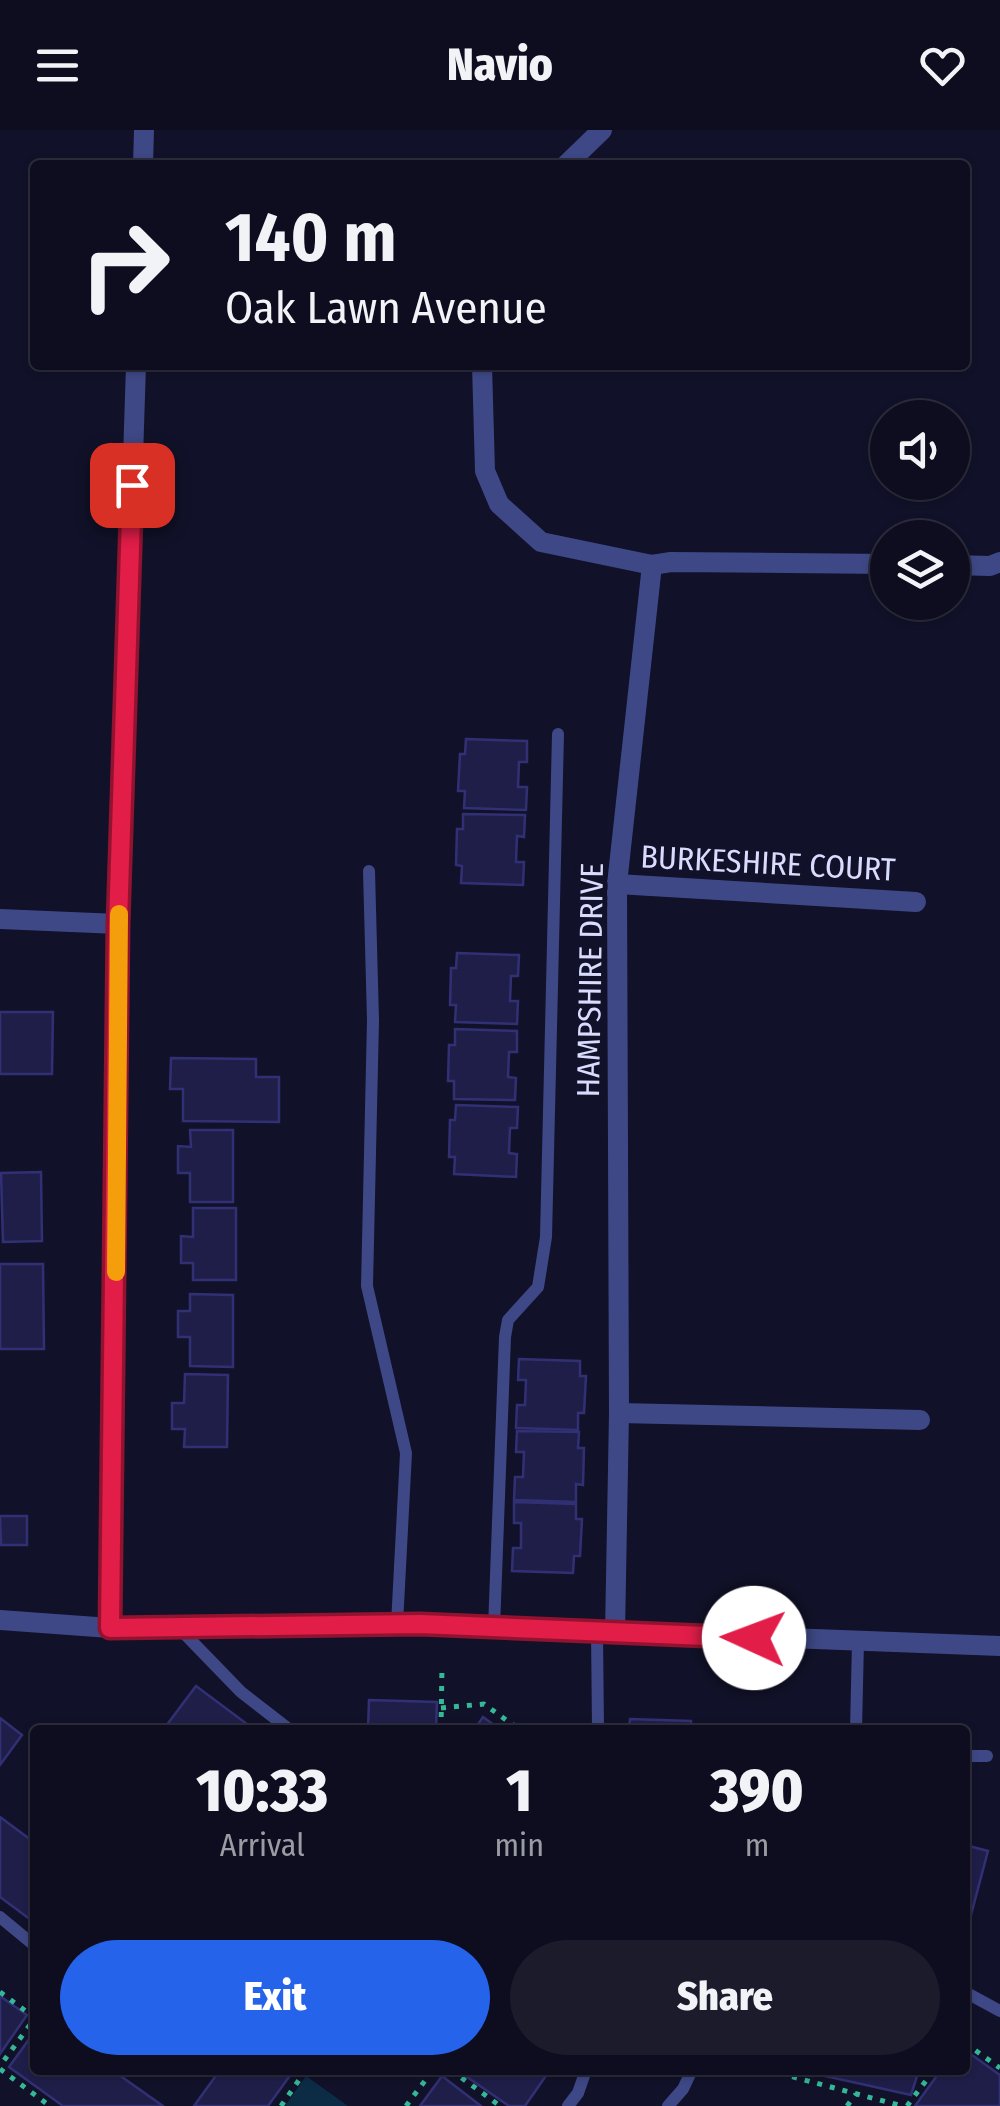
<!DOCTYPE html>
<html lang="en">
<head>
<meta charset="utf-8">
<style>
	:root { --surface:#0d0d1f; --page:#1b1b2c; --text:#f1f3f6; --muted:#9a9ca4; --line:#2d2d3d; --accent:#2563eb }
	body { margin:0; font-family:"Fira Sans Condensed",sans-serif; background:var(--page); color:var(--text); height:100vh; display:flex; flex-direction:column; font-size:38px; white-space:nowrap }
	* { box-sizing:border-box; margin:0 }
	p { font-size:32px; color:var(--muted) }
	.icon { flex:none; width:55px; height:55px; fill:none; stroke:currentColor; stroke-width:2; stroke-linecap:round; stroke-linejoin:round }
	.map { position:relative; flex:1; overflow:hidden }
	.drawer { position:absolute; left:30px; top:1595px; width:940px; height:350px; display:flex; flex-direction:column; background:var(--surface); border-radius:10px; box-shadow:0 2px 8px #0004,0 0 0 2px var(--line) }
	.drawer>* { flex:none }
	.guide { position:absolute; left:30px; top:30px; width:940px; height:210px; border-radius:10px; box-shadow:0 2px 8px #0004,0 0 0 2px var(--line); background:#0d0d1f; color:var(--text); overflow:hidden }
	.tools { position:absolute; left:870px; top:270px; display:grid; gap:20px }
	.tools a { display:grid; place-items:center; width:100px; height:100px; border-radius:50%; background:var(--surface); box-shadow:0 2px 8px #0004,0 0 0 2px var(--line); font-size:50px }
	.pin { position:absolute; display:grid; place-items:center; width:85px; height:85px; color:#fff; margin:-42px; border-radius:20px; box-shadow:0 5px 15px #0006 }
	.me { position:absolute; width:110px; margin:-55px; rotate:272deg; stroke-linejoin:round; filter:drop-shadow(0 0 8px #0008) }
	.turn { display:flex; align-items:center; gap:35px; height:210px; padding:0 30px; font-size:45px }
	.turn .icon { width:130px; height:130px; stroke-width:2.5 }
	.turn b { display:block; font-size:70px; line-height:85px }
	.eta { display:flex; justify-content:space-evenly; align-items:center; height:170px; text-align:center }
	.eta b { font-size:60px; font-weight:800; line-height:70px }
	.action { display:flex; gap:20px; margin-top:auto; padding:20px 30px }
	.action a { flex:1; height:115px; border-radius:60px; background:var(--accent); color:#fff; font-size:40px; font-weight:800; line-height:115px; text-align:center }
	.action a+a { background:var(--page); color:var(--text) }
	header { display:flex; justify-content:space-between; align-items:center; height:130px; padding:0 30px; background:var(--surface); font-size:45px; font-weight:800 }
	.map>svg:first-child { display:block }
	.water { fill:#0c2c46 }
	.building { fill:#1f1e49; stroke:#323074; stroke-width:2.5 }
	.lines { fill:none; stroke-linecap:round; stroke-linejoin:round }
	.path { stroke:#34b898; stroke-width:5; stroke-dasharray:5 8; stroke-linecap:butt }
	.service { stroke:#3e4886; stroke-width:12 }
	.minor { stroke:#3e4886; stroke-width:20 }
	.tertiary { stroke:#3e4886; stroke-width:20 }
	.route-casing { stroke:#92132f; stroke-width:25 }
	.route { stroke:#e11d48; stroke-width:18 }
	.slow { stroke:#f59e0b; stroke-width:18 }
	.labels { text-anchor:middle; stroke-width:10; stroke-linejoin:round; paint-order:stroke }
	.street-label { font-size:32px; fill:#dadcfe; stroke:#111129 }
</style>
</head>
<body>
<header><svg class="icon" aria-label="menu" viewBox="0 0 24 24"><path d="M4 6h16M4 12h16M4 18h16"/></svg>Navio<svg class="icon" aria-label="heart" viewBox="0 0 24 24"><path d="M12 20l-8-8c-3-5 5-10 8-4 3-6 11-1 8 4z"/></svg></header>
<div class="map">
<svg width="1000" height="1976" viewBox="0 0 1000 1976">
	<rect width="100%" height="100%" fill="#111129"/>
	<!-- water -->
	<polygon class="water" points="306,1946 348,1976 285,1976"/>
	<!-- building -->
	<g class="building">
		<polygon points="466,609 527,611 527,632 519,632 518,657 527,657 526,680 464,678 465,661 458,661 460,624 465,624"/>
		<polygon points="463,684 525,685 524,707 517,706 516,732 524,732 523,755 461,753 462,736 456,735 457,699 463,699"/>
		<polygon points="457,823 519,825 518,846 511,846 510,871 518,871 517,894 455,892 456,875 450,875 451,838 456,838"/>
		<polygon points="0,882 53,882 52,944 0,944"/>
		<polygon points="455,899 517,901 517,922 509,922 508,947 516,948 515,970 454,969 454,951 448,951 449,915 455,915"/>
		<polygon points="171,928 256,929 256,947 279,947 279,992 183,991 183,959 170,959"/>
		<polygon points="456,975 518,977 517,998 510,998 509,1023 517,1024 516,1047 454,1044 455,1027 449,1027 450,990 455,990"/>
		<polygon points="190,1000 233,1000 233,1072 190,1072 190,1043 178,1043 178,1016 191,1017"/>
		<polygon points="41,1042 42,1111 3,1112 1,1043"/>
		<polygon points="193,1078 236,1078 236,1150 193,1150 193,1133 181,1133 181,1106 193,1107"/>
		<polygon points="0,1134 43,1134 44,1219 0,1219"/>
		<polygon points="190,1164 233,1165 233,1237 190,1236 190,1207 178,1207 178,1181 190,1181"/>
		<polygon points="519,1229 580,1231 580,1246 586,1246 584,1283 578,1283 578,1300 516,1298 517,1275 525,1275 526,1250 518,1250"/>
		<polygon points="185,1244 228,1245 227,1317 184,1317 185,1299 172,1299 172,1273 184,1273"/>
		<polygon points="517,1301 579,1302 578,1318 584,1318 583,1355 576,1354 576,1372 514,1370 515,1347 523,1347 524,1322 516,1322"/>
		<polygon points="514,1372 576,1374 576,1389 582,1389 580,1426 574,1426 573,1443 512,1441 513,1418 521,1418 521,1393 514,1393"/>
		<polygon points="0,1386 27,1386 27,1415 1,1415"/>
		<polygon points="196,1556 255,1600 163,1600"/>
		<polygon points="369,1570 437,1572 436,1600 368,1600"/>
		<polygon points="483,1587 501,1600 474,1600"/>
		<polygon points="0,1588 22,1605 0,1635"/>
		<polygon points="630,1589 691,1591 691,1600 629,1600"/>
		<polygon points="0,1687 35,1713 35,1793 0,1767"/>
		<polygon points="965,1715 988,1721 971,1785 965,1783"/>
		<polygon points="0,1866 27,1885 0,1924"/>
		<polygon points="35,1901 35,1940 112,1940 163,1976 63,1976 9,1937"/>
		<polygon points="965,1920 1000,1945 1000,1976 915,1976 941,1940 965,1940"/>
		<polygon points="220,1940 294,1940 268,1976 194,1976"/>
		<polygon points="457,1940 550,1940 525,1976 509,1976"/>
		<polygon points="798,1940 919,1940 911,1965"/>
		<polygon points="442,1946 481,1976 420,1976"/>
	</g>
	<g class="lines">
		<!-- path -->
		<g class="path">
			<polyline points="441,1578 484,1574 520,1600"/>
			<polyline points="441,1600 442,1535"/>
			<polyline points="0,1862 35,1888 0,1936"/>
			<polyline points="965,1913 1000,1938"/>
			<polyline points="0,1939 50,1976"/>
			<polyline points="451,1940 500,1976"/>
			<polyline points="767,1940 902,1976"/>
			<polyline points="281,1976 306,1940"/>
			<polyline points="406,1976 433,1940"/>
			<polyline points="847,1976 856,1964"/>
			<polyline points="907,1976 934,1940"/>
		</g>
		<!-- service -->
		<g class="service">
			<polyline points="369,741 373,890 367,1156 406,1323 397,1494"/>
			<polyline points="178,1497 241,1562 290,1600"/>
			<polyline points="494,1498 505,1207 508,1190 538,1157 546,1107 558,604"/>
			<polyline points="597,1502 598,1600"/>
			<polyline points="856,1600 858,1511"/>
			<polyline points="965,1626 987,1626"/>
			<polyline points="0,1787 35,1816"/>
			<polyline points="965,1862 1000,1881"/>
			<polyline points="568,1976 578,1963 586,1940"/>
			<polyline points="668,1976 683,1959 692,1940"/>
		</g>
		<!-- minor -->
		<g class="minor">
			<polyline points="143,35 144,0"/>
			<polyline points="566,35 602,0"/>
			<polyline points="482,235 485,341 499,374 541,412 652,435 671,432 888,434"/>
			<polyline points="952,435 990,436 1000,432"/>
			<polyline points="617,754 916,772"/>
			<polyline points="0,789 118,794"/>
			<polyline points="619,1283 920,1290"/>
			<polyline points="110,1498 118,794 136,235"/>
			<polyline points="615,1503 619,1283 617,754 652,435"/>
		</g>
		<!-- tertiary -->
		<polyline class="tertiary" points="0,1490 110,1498 420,1494 1000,1516"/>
	</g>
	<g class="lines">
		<!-- route casing -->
		<g class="route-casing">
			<polyline id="route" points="132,355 118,794 110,1498 420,1494 754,1508"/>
		</g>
		<!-- route -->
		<use href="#route" class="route"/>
		<!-- slow -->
		<polyline class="slow" points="116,1142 119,784"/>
	</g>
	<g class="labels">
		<!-- street labels -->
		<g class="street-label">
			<text transform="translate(768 733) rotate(3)" y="11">BURKESHIRE COURT</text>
			<text transform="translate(590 850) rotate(-89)" y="11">HAMPSHIRE DRIVE</text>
		</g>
	</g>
</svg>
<div class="tools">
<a><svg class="icon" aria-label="sound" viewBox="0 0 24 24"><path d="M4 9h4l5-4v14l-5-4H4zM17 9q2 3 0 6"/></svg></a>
<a><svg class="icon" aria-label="layers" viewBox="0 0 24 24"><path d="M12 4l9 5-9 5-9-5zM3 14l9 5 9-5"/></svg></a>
</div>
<div class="pin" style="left:132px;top:355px;background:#d93025"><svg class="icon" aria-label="arrive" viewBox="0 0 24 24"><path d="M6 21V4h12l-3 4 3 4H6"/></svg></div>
<svg class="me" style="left:754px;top:1508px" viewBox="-20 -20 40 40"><circle r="19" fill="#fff"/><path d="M0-13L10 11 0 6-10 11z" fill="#e11d48"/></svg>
<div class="guide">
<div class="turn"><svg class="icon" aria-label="right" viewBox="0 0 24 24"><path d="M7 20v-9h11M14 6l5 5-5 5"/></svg><div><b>140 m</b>Oak Lawn Avenue</div></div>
</div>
<section class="drawer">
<div class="eta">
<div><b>10:33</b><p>Arrival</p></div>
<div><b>1</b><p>min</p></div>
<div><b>390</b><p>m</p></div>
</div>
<div class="action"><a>Exit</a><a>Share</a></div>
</section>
</div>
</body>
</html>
